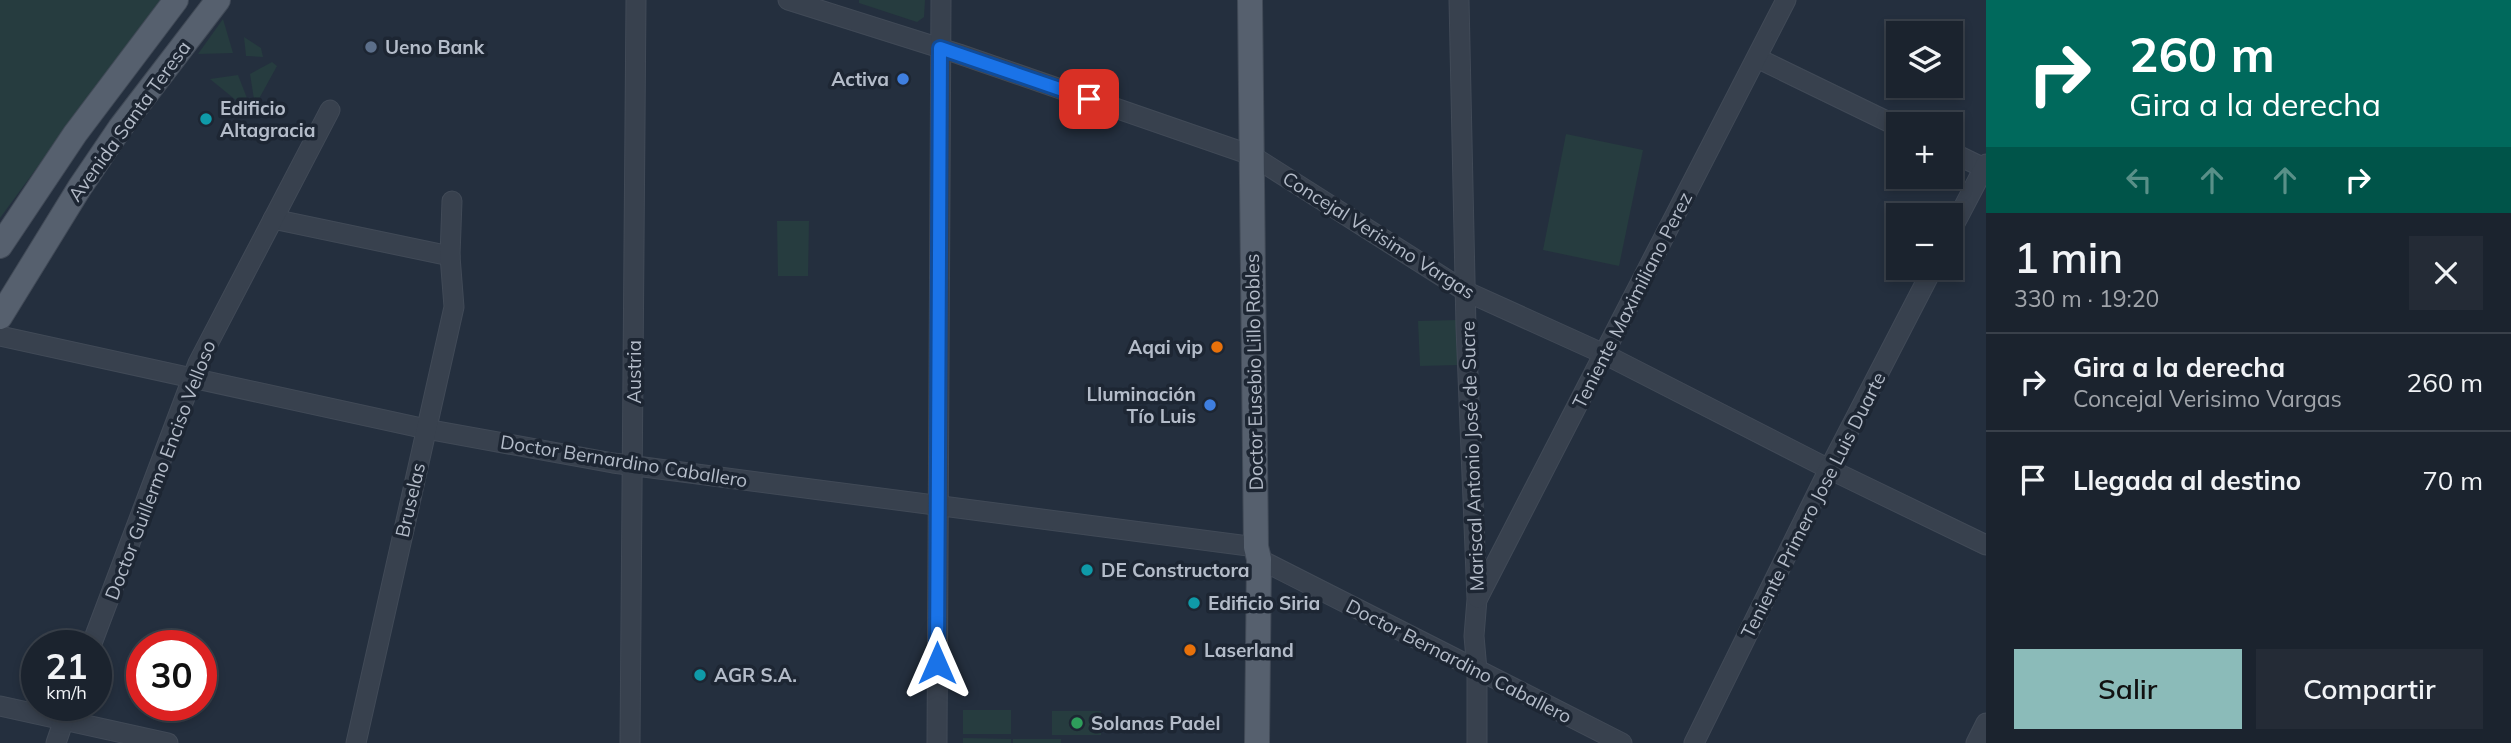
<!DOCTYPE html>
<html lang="es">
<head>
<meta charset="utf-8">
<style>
	:root { --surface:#1b232e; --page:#242b36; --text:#f1f3f6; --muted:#a0a4aa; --line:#39404a; --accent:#8bbbb9 }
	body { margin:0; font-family:Mulish,sans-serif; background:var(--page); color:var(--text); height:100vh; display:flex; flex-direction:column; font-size:26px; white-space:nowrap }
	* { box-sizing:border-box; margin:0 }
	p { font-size:23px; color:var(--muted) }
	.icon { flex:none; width:38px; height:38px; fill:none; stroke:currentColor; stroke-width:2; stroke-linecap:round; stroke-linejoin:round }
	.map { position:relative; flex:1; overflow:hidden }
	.side { display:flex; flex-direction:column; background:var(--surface); width:525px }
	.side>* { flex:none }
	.top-card { background:#00695c; color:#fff; overflow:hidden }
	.buttons { position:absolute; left:1886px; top:21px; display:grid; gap:14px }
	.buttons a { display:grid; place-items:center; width:77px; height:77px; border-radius:0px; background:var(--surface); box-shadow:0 4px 10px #0003,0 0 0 2px var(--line); font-size:35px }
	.speed { position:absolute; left:21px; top:630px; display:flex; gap:14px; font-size:35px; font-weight:700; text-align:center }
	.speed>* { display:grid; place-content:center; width:91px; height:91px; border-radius:50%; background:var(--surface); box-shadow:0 4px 10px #0003,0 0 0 2px var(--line); line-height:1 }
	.speed small { font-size:18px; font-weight:400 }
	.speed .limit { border:10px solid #d22; background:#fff; color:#111 }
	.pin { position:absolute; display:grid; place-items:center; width:60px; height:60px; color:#fff; margin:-30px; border-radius:14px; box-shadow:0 4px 10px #0006 }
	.me { position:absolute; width:77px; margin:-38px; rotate:0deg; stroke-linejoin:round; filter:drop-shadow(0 0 5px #0008) }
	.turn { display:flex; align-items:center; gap:24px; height:147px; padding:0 28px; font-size:32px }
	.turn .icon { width:91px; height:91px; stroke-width:2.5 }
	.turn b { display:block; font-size:49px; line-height:60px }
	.lanes { display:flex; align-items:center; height:66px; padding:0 28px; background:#0003; justify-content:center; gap:35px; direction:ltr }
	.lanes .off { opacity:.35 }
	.round { display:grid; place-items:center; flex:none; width:74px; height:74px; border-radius:0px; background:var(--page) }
	.summary { display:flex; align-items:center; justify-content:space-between; height:119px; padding:0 28px }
	h1 { font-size:42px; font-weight:600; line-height:52px }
	.action { display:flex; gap:14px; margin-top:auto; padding:14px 28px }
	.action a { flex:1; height:80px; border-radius:0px; background:var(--accent); color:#111; font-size:28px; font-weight:600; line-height:80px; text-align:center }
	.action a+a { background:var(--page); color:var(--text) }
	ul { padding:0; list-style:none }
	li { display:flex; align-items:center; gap:21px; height:98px; padding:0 28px; border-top:2px solid var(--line) }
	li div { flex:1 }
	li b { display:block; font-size:26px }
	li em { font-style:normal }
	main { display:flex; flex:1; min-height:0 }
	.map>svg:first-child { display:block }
	.green { fill:#263c3f }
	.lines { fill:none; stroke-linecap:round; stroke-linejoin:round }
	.minor-casing { stroke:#414a57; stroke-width:21 }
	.major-casing { stroke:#414a57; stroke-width:26 }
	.minor { stroke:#38414e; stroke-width:19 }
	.major { stroke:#56606e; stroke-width:24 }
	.route-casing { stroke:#114b97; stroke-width:18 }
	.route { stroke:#1a73e8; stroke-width:12 }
	.service-dot { fill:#5c6f8a; stroke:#1d2633; stroke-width:2.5 }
	.shop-dot { fill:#3f7fe0; stroke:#1d2633; stroke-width:2.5 }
	.culture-dot { fill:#0f9aa8; stroke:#1d2633; stroke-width:2.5 }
	.food-dot { fill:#e8710a; stroke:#1d2633; stroke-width:2.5 }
	.leisure-dot { fill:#2e9e5b; stroke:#1d2633; stroke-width:2.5 }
	.labels { text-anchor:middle; stroke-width:7; stroke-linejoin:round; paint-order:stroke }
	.poi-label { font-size:19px; font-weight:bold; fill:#b4bcc9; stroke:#1d2633; text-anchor:start }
	.street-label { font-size:19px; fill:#b4bcc9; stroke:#1d2633 }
</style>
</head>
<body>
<main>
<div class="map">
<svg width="1986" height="743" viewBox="0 0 1986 743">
	<rect width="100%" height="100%" fill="#242f3e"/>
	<!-- green -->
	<g class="green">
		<polygon points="0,0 160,0 0,218"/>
		<polygon points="859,0 925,0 924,17 917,22 859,3"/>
		<polygon points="223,19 233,53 198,54"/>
		<polygon points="244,37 261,48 263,57 246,56"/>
		<polygon points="272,62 277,66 255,106 250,74"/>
		<polygon points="238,75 252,111 253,114 210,79"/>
		<polygon points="1566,134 1643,150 1619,266 1543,250"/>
		<polygon points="777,221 809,221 808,276 778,276"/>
		<polygon points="1458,320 1459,365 1420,366 1418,321"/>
		<rect x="963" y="710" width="48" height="24"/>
		<rect x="1052" y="711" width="49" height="24"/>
		<polygon points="963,738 1011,739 1011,743 963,743"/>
		<rect x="1013" y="739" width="48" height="4"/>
	</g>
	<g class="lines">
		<!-- minor casing -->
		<g class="minor-casing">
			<g id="minor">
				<polyline points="788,0 959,54 1251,155 1465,291 1604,354 1829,469 1986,545"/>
				<polyline points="1459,0 1466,327 1477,599 1474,636 1477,670 1477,743"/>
				<polyline points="1757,58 1899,127"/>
				<polyline points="1951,152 1986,169"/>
				<polyline points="273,219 450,256"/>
				<polyline points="1951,231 1986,164"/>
				<polyline points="0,336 426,429 613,463 1256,547"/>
				<polyline points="1259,559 1622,743"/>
				<polyline points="1478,598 1786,0"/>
				<polyline points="91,646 198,363 330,110"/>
				<polyline points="0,706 168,743"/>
				<polyline points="56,743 69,705"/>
				<polyline points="356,743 454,307 450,256 452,201"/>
				<polyline points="630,743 636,0"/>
				<polyline points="937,743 941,0"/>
				<polyline points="1694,743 1829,469 1933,268"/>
				<polyline points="1976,743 1986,723"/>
			</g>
		</g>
		<!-- major casing -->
		<g class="major-casing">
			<g id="major">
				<polyline points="1250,0 1256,547 1259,559 1257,743"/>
				<polyline points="0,246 75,134 176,0"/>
				<polyline points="0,317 80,187 120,128 218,0"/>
			</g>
		</g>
		<!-- minor -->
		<use href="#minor" class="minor"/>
		<!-- major -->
		<use href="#major" class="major"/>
	</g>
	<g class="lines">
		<!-- route casing -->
		<g class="route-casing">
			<polyline id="route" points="937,663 940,48 1089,99"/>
		</g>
		<!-- route -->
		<use href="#route" class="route"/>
	</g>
	<!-- markers -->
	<circle class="service-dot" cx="371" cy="47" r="7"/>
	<g class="shop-dot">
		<circle cx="903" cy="79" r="7"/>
		<circle cx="1210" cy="405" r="7"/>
	</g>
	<g class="culture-dot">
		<circle cx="206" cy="119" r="7"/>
		<circle cx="1087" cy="570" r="7"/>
		<circle cx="1194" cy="603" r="7"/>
		<circle cx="700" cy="675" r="7"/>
	</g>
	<g class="food-dot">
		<circle cx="1217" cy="347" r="7"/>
		<circle cx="1190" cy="650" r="7"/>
	</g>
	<circle class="leisure-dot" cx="1077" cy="723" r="7"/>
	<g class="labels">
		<!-- poi labels -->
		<g class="poi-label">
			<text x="385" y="54">Ueno Bank</text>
			<text x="889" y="86" text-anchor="end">Activa</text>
			<text x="220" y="115">Edificio<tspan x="220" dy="22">Altagracia</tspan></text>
			<text x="1203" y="354" text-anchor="end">Aqai vip</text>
			<text x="1196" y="401" text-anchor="end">Lluminación<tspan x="1196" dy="22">Tío Luis</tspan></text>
			<text x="1101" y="577">DE Constructora</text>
			<text x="1208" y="610">Edificio Siria</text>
			<text x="1204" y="657">Laserland</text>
			<text x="714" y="682">AGR S.A.</text>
			<text x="1091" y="730">Solanas Padel</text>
		</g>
		<!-- street labels -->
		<g class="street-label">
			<text transform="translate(129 121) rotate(-54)" y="7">Avenida Santa Teresa</text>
			<text transform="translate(1379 235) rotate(32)" y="7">Concejal Verisimo Vargas</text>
			<text transform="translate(1632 300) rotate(-63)" y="7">Teniente Maximiliano Perez</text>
			<text transform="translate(634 372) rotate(-90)" y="7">Austria</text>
			<text transform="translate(1254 372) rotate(-91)" y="7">Doctor Eusebio Lillo Robles</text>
			<text transform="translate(1472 456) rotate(-92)" y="7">Mariscal Antonio José de Sucre</text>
			<text transform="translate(624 461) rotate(9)" y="7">Doctor Bernardino Caballero</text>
			<text transform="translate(160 470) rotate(-69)" y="7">Doctor Guillermo Enciso Velloso</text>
			<text transform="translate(410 500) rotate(-77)" y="7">Bruselas</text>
			<text transform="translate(1813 505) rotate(-63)" y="7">Teniente Primero Jose Luis Duarte</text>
			<text transform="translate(1459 661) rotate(27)" y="7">Doctor Bernardino Caballero</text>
		</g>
	</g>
</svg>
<div class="buttons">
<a><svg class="icon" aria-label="layers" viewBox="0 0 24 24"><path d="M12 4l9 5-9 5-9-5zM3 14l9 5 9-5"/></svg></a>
<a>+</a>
<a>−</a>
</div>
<div class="speed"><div>21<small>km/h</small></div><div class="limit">30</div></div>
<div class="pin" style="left:1089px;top:99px;background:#d93025"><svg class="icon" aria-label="arrive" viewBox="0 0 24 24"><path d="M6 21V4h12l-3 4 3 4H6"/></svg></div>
<svg class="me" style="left:937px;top:663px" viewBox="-20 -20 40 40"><path d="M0-17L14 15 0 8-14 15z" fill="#1a73e8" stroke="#fff" stroke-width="4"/></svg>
</div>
<section class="side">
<div class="top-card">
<div class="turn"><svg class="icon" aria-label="right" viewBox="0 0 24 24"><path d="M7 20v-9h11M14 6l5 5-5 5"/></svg><div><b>260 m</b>Gira a la derecha</div></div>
<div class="lanes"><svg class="icon off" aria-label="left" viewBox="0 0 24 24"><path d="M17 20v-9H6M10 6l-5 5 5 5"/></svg><svg class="icon off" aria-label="ahead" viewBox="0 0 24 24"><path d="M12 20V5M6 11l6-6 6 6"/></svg><svg class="icon off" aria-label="ahead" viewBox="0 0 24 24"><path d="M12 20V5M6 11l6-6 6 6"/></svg><svg class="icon" aria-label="right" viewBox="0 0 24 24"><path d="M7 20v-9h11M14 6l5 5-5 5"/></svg></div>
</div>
<div class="summary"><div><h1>1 min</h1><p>330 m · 19:20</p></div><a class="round"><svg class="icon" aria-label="close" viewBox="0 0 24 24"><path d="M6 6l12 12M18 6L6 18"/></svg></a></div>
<ul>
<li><svg class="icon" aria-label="right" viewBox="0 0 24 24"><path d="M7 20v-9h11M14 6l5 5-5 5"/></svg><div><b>Gira a la derecha</b><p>Concejal Verisimo Vargas</p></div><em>260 m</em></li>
<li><svg class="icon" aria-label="arrive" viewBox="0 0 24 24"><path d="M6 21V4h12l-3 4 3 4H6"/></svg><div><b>Llegada al destino</b></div><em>70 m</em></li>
</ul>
<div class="action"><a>Salir</a><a>Compartir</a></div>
</section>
</main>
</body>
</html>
